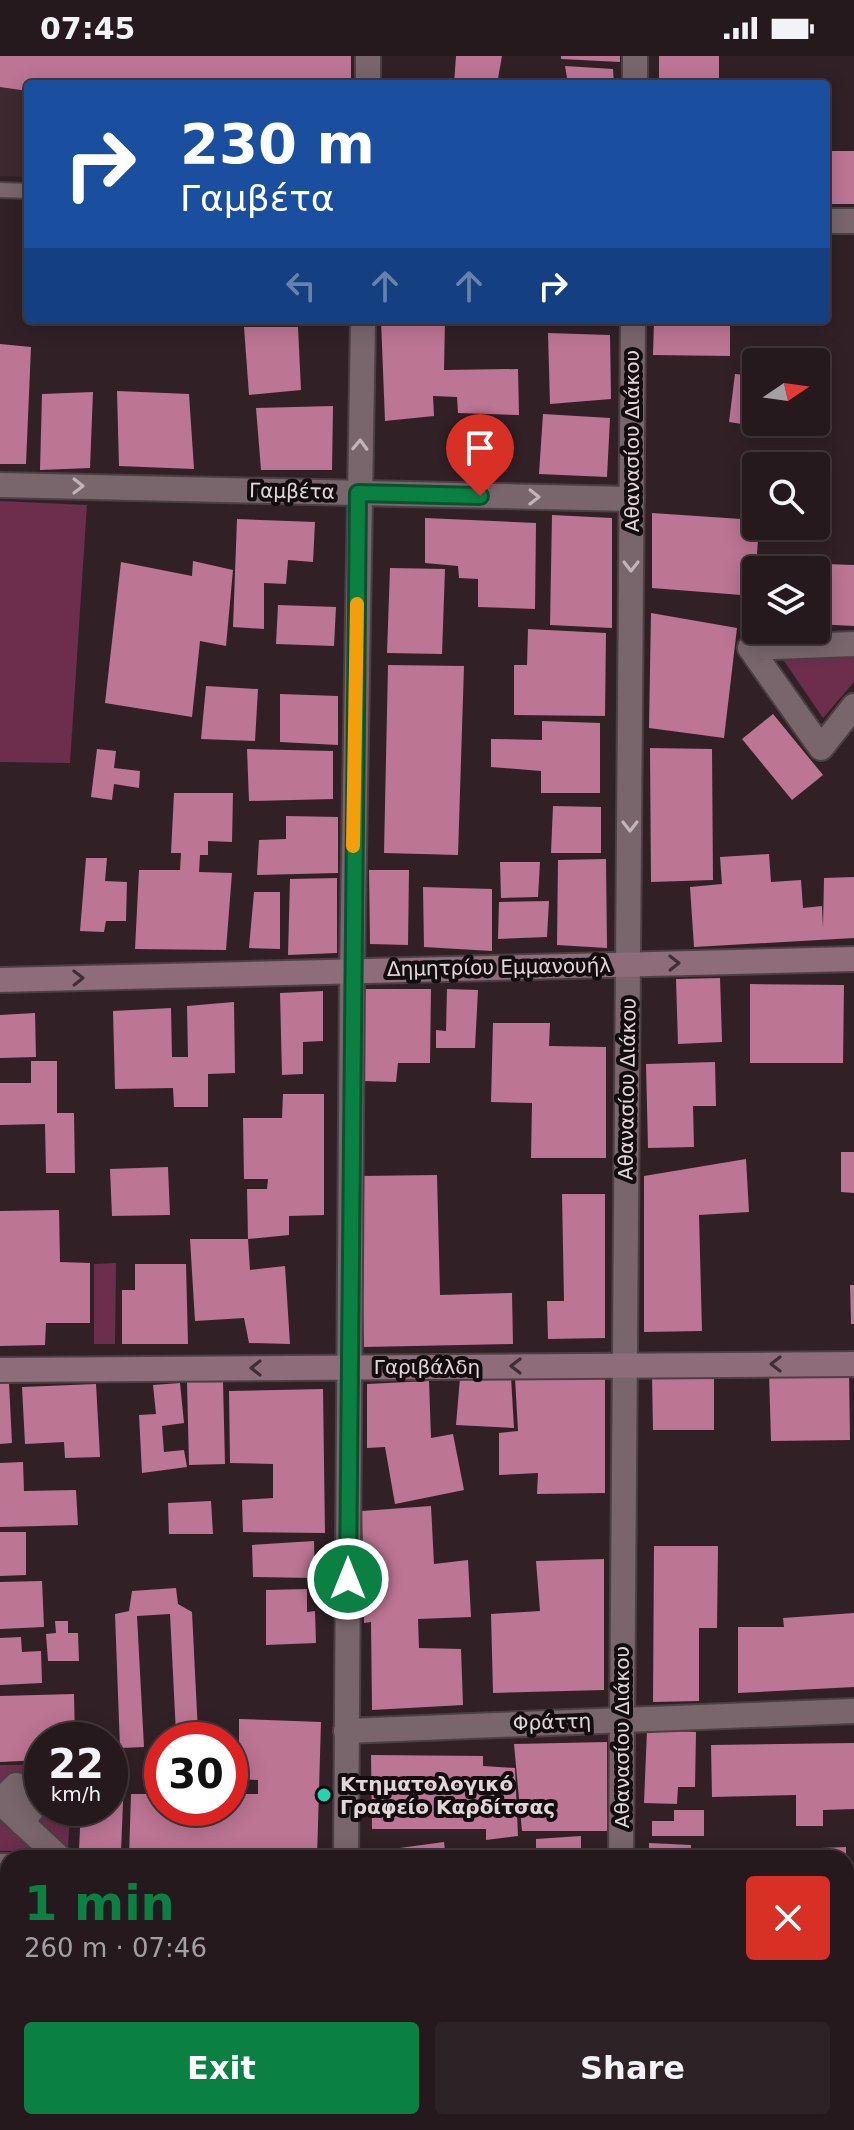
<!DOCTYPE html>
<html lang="en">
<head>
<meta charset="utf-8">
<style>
	:root { --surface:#25191d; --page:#2d2226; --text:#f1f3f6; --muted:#a3a0a4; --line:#42383b; --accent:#0b8043 }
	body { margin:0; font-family:"DejaVu Sans",sans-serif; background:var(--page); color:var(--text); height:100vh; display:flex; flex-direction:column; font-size:30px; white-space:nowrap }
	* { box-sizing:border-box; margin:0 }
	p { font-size:26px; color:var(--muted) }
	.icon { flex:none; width:44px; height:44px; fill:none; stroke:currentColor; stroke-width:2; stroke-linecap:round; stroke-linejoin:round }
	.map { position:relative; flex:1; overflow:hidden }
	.panel { position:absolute; left:0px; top:1794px; width:854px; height:280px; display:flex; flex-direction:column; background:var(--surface); border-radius:24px 24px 0 0; box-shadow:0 4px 20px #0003,0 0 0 2px var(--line) }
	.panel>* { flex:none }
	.banner { position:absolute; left:24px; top:24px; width:806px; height:244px; border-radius:8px; box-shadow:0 4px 20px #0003,0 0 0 2px var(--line); background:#1a4fa0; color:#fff; overflow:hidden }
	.needle { width:52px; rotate:77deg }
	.buttons { position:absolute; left:742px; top:292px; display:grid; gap:16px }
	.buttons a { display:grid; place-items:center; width:88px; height:88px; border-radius:8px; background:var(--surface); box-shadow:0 4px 20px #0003,0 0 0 2px var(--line); font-size:40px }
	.speed { position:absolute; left:24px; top:1666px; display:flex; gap:16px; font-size:40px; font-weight:700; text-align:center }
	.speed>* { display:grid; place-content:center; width:104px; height:104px; border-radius:50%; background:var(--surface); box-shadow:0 4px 20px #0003,0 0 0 2px var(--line); line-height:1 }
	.speed small { font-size:20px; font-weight:400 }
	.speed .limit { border:12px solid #d22; background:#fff; color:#111 }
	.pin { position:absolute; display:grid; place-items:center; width:68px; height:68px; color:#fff; margin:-82px -34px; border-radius:50% 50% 50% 0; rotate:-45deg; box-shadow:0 0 8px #0007 }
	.pin .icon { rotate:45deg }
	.me { position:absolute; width:88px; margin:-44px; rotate:0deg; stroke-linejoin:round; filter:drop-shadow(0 0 6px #0008) }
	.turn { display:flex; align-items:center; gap:28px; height:168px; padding:0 24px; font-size:36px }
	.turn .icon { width:104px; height:104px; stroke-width:2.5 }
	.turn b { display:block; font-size:56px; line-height:68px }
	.lanes { display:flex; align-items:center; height:76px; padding:0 24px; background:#0003; justify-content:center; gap:40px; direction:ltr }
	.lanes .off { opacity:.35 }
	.round { display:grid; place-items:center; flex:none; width:84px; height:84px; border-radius:8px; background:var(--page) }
	.summary { display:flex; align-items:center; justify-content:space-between; height:136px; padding:0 24px }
	h1 { font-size:48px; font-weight:800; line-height:60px; color:var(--accent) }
	.cta { display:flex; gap:16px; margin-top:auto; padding:16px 24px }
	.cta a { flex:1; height:92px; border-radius:8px; background:var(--accent); color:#fff; font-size:32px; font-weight:800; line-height:92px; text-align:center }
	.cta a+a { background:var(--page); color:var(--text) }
	.status { display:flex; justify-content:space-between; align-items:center; height:56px; padding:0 40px; background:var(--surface); direction:ltr }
	.status svg { height:22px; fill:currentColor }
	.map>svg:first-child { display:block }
	.built { fill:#3e2931 }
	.green { fill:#6c2e4b }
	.building { fill:#bc7593 }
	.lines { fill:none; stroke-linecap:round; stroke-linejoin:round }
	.lane-casing { stroke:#4c3f45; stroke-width:18 }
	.street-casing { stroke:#4c3f45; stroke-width:28 }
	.secondary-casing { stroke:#4c3f45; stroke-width:28 }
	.lane { stroke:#79666d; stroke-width:14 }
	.street { stroke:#79666d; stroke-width:24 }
	.secondary { stroke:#8e6c7a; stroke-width:24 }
	.oneway { stroke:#c2b4b9 }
	.oneway2 { stroke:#3f2e35 }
	.route-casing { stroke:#07532c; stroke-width:20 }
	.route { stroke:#0b8043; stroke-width:14 }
	.slow { stroke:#f59e0b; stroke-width:14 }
	.poi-dot { fill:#23d5af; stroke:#140d10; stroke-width:3 }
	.labels { text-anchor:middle; stroke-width:8; stroke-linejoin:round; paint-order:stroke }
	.street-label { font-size:20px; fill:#e1d6da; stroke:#140d10 }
	.poi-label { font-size:20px; font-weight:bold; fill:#e1d6da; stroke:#140d10; text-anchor:start }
</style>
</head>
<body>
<div class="status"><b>07:45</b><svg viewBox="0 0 49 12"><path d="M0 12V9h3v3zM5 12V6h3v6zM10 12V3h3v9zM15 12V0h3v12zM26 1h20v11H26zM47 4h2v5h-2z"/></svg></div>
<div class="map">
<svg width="854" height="2074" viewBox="0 0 854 2074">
	<rect width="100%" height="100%" fill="#312127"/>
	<!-- built -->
	<polygon class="built" points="0,0 351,0 351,28 28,28 28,121 0,120"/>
	<!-- green -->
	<g class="green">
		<polygon points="0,445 87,449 70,707 0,706"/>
		<polygon points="854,596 854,626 823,662 780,599"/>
		<polygon points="116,1207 115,1288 94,1288 94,1208"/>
		<polygon points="0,1709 42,1709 42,1752 70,1752 68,1795 0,1795"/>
		<rect x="644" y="2066" width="55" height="8"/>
	</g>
	<!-- building -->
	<g class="building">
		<polygon points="0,0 351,0 351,28 28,28 28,35 0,31"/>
		<polygon points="456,0 502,0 497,28 454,28"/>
		<polygon points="561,0 620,0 620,6 561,3"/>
		<rect x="659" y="0" width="60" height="28"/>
		<polygon points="565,10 613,13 614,28 568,28"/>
		<rect x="826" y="95" width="28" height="53"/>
		<polygon points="381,264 445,264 444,314 518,313 519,359 458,357 457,341 433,340 434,360 385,365"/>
		<polygon points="654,264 730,264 730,300 653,299"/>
		<polygon points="244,271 298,271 301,334 249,339"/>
		<polygon points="548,277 610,279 611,343 550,348"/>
		<polygon points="0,288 31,291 26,408 0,408"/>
		<polygon points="735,318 756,320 756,366 769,366 767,372 729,366"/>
		<polygon points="117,335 189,338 194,413 119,410"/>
		<polygon points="93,336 90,412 40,414 42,338"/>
		<polygon points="333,350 332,414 261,414 256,352"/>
		<polygon points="543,358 610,362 607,421 539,418"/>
		<polygon points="652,457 756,464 759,470 754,540 652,532"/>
		<polygon points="552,459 612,462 612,572 550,569"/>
		<polygon points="425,462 536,467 535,553 478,551 478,523 459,522 458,510 425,507"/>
		<polygon points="237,463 315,466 313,506 288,504 286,528 264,527 264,573 233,571"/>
		<polygon points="193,505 233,514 226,590 200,585 192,661 105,647 121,506 192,520"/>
		<polygon points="825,508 854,509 854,570 816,568 816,520 821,520"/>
		<polygon points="390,512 445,513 442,598 387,597"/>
		<polygon points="278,549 336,551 334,590 276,588"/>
		<polygon points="651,557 737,572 724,682 649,672"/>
		<polygon points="528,573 606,577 605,660 514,659 514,609 527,609"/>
		<polygon points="388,609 464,610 458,799 384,797"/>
		<polygon points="206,630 258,633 255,685 201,683"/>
		<polygon points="280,638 338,640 338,689 280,686"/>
		<polygon points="773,658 823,719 792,744 742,683"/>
		<polygon points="542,665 600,667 600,737 541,737 541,715 491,711 491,683 542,684"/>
		<polygon points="650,692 712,693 713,824 651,826"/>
		<polygon points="97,693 116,695 114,712 140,715 139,732 114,728 112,744 91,741"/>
		<polygon points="247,693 333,695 333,743 249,745"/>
		<polygon points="174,737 233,737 232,786 208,785 208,799 200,799 199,816 232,817 226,894 135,893 139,814 180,814 181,797 171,797"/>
		<polygon points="553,750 601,751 601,797 551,797"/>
		<polygon points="286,760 338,761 338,817 257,819 259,784 286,783"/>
		<polygon points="769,798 771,826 801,824 803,852 822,850 823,872 824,822 854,821 854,882 694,891 690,831 722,828 720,801"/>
		<polygon points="86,802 107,802 105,825 127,826 126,865 106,865 104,876 80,875"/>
		<polygon points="606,803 607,892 557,889 558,804"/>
		<polygon points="500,806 540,806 538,841 501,842"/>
		<polygon points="369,814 409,814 408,889 370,888"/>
		<polygon points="337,822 337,897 288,899 290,823"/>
		<polygon points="423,831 492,833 492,895 424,891"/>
		<polygon points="254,836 280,836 280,893 249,892"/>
		<polygon points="549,845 547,881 498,883 499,846"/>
		<polygon points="720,922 722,986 678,988 676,923"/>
		<polygon points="750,928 844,929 843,1007 750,1007"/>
		<polygon points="364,933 431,933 430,1007 398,1007 396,1026 363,1025"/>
		<polygon points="447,933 478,934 475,992 436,992 436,974 446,975"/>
		<polygon points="323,935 323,985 303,986 303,1018 282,1019 280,937"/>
		<polygon points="234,946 235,1017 208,1018 208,1051 174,1051 173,1032 115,1033 113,955 171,952 172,1001 188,1001 187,950"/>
		<polygon points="35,957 36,1001 0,1002 0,959"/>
		<polygon points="493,967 550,967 549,990 606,991 606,1102 531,1102 532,1047 491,1046"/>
		<polygon points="31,1005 57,1005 57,1057 74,1057 75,1117 46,1117 45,1068 0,1069 0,1027 31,1027"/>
		<polygon points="715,1006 716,1050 693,1050 694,1091 648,1092 646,1008"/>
		<polygon points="283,1038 324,1038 324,1159 289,1160 289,1179 248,1183 250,1214 285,1210 290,1288 249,1287 244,1262 195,1265 190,1183 248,1183 247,1133 267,1133 268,1123 244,1123 243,1062 282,1062"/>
		<polygon points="841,1096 854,1096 854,1137 841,1136"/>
		<polygon points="746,1103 749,1156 699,1159 702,1275 644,1276 644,1120"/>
		<polygon points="168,1111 170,1159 112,1160 110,1113"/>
		<polygon points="437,1119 440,1239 512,1237 513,1288 364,1291 360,1120"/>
		<polygon points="562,1138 605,1138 605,1282 548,1283 547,1245 564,1245"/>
		<polygon points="59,1154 60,1206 90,1207 90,1267 46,1267 45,1289 0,1290 0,1155"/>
		<polygon points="135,1208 186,1208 188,1288 122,1288 122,1234 135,1234"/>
		<polygon points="850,1229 854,1229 854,1268 851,1268"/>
		<polygon points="849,1314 850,1384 771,1385 769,1316"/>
		<polygon points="652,1320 714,1320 714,1374 653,1374"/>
		<polygon points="511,1321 514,1372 456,1369 460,1322"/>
		<polygon points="515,1322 605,1323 605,1437 537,1438 538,1417 499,1419 499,1377 518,1375"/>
		<polygon points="429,1325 431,1382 453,1378 464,1434 395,1448 385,1391 367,1392 367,1328"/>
		<polygon points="187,1326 223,1326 225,1408 189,1409"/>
		<polygon points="0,1327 9,1327 12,1387 0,1388"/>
		<polygon points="180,1327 184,1367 162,1370 164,1396 184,1394 187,1411 142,1417 139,1359 156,1358 153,1329"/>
		<polygon points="96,1328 100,1401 65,1402 64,1386 25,1388 22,1331"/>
		<polygon points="323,1333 325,1477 243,1476 242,1444 273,1442 273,1408 230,1407 229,1335"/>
		<polygon points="23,1406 24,1435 76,1434 78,1469 0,1471 0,1407"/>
		<polygon points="211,1445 213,1478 169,1478 168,1447"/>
		<polygon points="431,1450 434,1508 468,1504 471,1561 418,1563 419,1592 461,1593 463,1649 372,1654 371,1566 364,1567 362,1455"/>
		<polygon points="0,1476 26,1476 26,1519 0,1520"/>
		<polygon points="314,1485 315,1522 253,1521 252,1489"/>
		<polygon points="654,1490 718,1490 717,1572 699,1572 699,1645 653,1646"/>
		<polygon points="604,1503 604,1634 493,1637 491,1558 540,1555 536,1505"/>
		<polygon points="42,1525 44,1571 0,1573 0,1526"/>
		<polygon points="176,1532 178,1548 192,1556 198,1677 176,1678 170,1558 137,1560 144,1691 120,1692 115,1558 129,1555 132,1535"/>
		<polygon points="307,1533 307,1556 315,1555 316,1587 266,1589 266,1534"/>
		<polygon points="854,1557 854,1631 738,1637 738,1571 784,1571 783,1562"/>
		<polygon points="55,1565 68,1565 68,1577 78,1577 79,1605 48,1605 46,1578 56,1577"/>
		<polygon points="21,1581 22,1596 41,1595 42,1627 0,1629 0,1582"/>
		<polygon points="74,1638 75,1684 42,1684 42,1704 0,1706 0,1640"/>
		<polygon points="239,1663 321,1666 317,1802 129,1801 131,1738 152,1738 154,1717 162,1717 162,1752 230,1752 230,1738 258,1738 258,1724 239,1723"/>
		<polygon points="647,1674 696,1676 695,1731 678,1731 677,1748 644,1747"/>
		<polygon points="607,1686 607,1775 522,1775 514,1688"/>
		<polygon points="854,1687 854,1753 823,1754 823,1770 796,1770 796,1739 712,1741 711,1689"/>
		<polygon points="371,1699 483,1700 483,1710 515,1712 518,1780 486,1784 486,1773 372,1773"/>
		<polygon points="110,1723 124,1723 121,1795 79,1794 81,1752 110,1752"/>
		<polygon points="674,1754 704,1754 704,1780 652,1780 652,1765 674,1765"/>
		<polygon points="581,1780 581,1802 536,1802 536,1783"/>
		<polygon points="444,1786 446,1802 392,1802 392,1793"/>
		<polygon points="649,1787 691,1789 691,1802 649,1802"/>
		<polygon points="846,1791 846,1802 821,1802 821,1792"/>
		<polygon points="8,1825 8,1879 0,1878 0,1826"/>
		<rect x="846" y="1826" width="8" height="62"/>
		<rect x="0" y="1896" width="8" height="166"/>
		<rect x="846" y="1977" width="8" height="36"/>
		<polygon points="353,2066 452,2066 451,2074 352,2074"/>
		<rect x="787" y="2066" width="58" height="8"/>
		<polygon points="212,2067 319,2069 319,2074 212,2074"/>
		<polygon points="0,2070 64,2071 64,2074 0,2074"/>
	</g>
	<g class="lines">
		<!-- lane casing -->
		<g class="lane-casing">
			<polyline id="lane" points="0,134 28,135"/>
		</g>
		<!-- street casing -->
		<g class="street-casing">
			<g id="street">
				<polyline points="368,28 368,0"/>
				<polyline points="635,28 635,0"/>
				<polyline points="826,165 854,165"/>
				<polyline points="0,429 632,443"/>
				<polyline points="854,588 750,592 821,692 854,650"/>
				<polyline points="346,1675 854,1655"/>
				<polyline points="0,1745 16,1729 36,1748 22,1767"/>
				<polyline points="0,1746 60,1802"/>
				<polyline points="346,1802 352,915 363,264"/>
				<polyline points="621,1802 633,264"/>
				<polyline points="0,1810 8,1810"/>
				<polyline points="846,1905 854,1905"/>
				<polyline points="345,2074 345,2066"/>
				<polyline points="621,2074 621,2066"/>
			</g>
		</g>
		<!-- secondary casing -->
		<g class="secondary-casing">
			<g id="secondary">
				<polyline points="0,924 854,903"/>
				<polyline points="0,1314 854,1308"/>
			</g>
		</g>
		<!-- lane -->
		<use href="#lane" class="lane"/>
		<!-- street -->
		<use href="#street" class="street"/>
		<!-- secondary -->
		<use href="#secondary" class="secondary"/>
	</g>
	<!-- one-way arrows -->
	<defs><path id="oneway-chevron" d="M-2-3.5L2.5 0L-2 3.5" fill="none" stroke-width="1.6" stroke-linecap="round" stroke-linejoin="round" transform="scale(2)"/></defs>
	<g class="oneway">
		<use href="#oneway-chevron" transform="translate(360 389) rotate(-88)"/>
		<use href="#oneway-chevron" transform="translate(78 430) rotate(1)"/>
		<use href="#oneway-chevron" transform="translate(534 441) rotate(1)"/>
		<use href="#oneway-chevron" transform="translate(631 510) rotate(90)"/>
		<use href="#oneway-chevron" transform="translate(630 770) rotate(90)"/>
	</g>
	<g class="oneway2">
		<use href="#oneway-chevron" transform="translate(674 907) rotate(-1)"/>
		<use href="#oneway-chevron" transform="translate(78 922) rotate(-1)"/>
		<use href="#oneway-chevron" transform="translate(776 1308) rotate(180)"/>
		<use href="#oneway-chevron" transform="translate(516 1310) rotate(180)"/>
		<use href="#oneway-chevron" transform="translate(256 1312) rotate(180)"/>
	</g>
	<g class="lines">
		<!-- route casing -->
		<g class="route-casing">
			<polyline id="route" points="348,1523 358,437 480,440"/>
		</g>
		<!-- route -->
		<use href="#route" class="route"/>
		<!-- slow -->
		<polyline class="slow" points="353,790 357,548"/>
	</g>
	<!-- markers -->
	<circle class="poi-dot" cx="324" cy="1739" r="8"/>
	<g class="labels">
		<!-- street labels -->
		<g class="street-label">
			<text transform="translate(632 385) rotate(-90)" y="7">Αθανασίου Διάκου</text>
			<text transform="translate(292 435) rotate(1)" y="7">Γαμβέτα</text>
			<text transform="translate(499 911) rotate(-1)" y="7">Δημητρίου Εμμανουήλ</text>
			<text transform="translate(627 1033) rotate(-89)" y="7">Αθανασίου Διάκου</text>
			<text x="427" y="1318">Γαριβάλδη</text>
			<text transform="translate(552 1666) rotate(-2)" y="7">Φράττη</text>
			<text transform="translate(622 1681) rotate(-90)" y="7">Αθανασίου Διάκου</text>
		</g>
		<!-- poi labels -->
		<g class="poi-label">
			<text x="340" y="1735">Κτηματολογικό<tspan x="340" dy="23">Γραφείο Καρδίτσας</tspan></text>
		</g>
	</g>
</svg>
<div class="buttons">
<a><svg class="needle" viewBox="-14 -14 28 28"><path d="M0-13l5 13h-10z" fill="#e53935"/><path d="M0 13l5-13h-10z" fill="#a3a0a4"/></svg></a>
<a><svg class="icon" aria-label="search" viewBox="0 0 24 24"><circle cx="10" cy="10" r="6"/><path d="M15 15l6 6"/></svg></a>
<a><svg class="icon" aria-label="layers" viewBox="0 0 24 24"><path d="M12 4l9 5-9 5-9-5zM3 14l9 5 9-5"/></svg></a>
</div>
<div class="speed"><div>22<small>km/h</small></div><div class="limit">30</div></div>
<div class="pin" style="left:480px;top:440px;background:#d93025"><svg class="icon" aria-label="arrive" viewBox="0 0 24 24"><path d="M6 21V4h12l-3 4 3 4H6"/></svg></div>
<svg class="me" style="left:348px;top:1523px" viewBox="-20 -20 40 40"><circle r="17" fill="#0b8043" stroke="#fff" stroke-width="3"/><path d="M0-11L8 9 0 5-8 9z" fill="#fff"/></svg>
<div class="banner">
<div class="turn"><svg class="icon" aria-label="right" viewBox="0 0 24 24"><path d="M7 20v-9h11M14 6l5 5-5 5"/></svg><div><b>230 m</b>Γαμβέτα</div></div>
<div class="lanes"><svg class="icon off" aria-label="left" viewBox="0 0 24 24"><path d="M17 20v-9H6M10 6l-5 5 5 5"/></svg><svg class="icon off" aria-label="ahead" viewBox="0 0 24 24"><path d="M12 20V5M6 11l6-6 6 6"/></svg><svg class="icon off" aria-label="ahead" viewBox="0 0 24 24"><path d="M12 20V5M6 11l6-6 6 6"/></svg><svg class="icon" aria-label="right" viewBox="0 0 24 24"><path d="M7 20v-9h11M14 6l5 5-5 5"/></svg></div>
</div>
<section class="panel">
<div class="summary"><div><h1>1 min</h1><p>260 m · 07:46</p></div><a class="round" style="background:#d93025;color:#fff"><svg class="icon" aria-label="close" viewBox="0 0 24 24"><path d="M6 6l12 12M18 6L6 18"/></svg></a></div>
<div class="cta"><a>Exit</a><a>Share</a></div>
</section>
</div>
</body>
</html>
